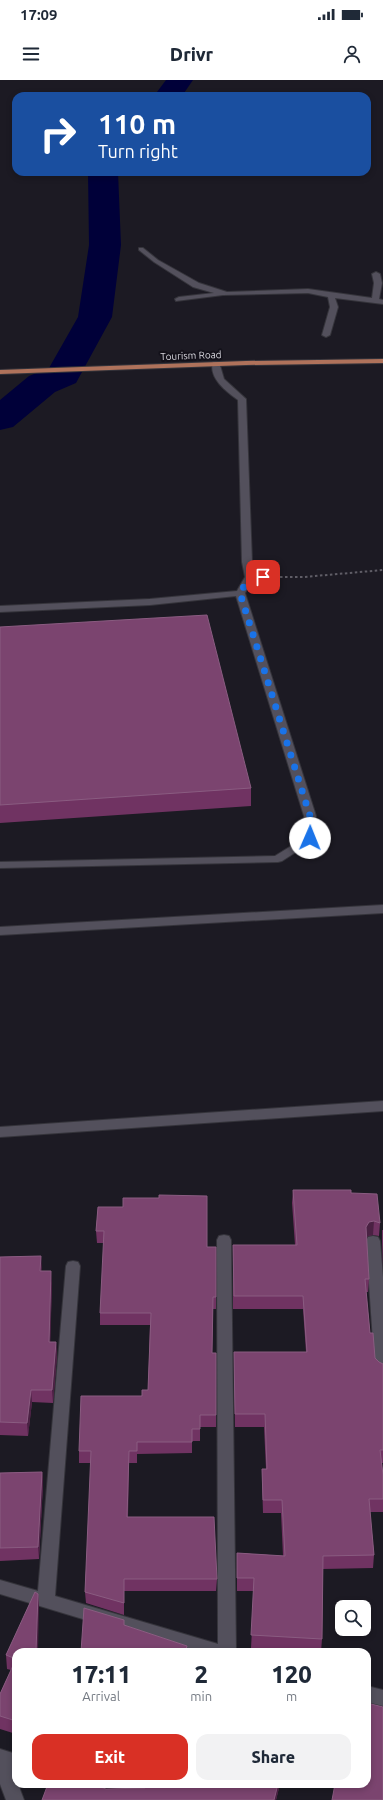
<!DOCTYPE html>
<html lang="en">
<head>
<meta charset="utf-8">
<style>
	:root { --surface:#fff; --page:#f2f2f3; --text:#1f2937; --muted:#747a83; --accent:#d93025 }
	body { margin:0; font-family:Ubuntu,sans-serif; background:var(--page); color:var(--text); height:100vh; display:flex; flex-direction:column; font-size:15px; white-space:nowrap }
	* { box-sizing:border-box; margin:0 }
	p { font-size:13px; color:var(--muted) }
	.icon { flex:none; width:22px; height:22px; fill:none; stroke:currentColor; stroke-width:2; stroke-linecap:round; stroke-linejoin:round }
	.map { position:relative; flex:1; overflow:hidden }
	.drawer { position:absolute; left:12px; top:1568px; width:359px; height:140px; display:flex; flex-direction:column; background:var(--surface); border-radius:12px; box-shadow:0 2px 6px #0003 }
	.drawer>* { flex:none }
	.guide { position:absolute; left:12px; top:12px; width:359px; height:84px; border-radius:12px; box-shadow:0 2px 6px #0003; background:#1a4fa0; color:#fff; overflow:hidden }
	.buttons { position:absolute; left:335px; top:1520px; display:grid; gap:8px }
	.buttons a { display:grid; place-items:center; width:36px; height:36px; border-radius:8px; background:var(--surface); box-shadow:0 2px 6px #0003; font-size:20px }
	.pin { position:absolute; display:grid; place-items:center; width:34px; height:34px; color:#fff; margin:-17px; border-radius:8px; box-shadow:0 2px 6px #0006 }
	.me { position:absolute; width:44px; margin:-22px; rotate:1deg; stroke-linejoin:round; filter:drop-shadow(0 0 3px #0008) }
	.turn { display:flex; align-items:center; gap:14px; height:84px; padding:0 20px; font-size:18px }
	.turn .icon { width:52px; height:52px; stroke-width:2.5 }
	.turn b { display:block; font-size:28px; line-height:34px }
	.eta { display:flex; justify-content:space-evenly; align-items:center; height:68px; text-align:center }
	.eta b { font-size:24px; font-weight:800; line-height:28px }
	.primary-button { display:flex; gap:8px; margin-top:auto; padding:8px 20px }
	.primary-button a { flex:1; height:46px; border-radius:12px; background:var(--accent); color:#fff; font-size:16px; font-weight:800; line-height:46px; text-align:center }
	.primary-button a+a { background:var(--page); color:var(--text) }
	.status { display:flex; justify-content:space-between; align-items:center; height:28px; padding:0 20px; background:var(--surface); direction:ltr }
	.status svg { height:11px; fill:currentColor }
	header { display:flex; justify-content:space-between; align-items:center; height:52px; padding:0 20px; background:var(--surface); font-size:18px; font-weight:800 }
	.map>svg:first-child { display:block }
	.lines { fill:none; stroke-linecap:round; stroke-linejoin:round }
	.river { fill:#000039; fill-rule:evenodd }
	.minor-casing { stroke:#35343b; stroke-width:2 }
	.major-casing { stroke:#35343b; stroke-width:2 }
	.path { stroke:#5f5d66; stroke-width:2; stroke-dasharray:2.5 2.5; stroke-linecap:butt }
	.minor { fill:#53505c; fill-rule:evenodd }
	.major { fill:#af725b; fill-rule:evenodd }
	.wall { fill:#703362 }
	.shaded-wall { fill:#4a2143 }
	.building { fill:#7b446f; stroke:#8a5c81 }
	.route { stroke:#1a73e8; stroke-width:7; stroke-dasharray:0 12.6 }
	.labels { text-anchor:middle; stroke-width:4; stroke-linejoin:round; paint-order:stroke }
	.far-street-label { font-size:10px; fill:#dad9e0; stroke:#13111a }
</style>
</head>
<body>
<div class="status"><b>17:09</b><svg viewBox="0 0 49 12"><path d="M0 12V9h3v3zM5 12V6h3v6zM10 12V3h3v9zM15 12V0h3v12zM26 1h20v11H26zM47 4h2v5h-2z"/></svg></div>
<header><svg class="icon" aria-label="menu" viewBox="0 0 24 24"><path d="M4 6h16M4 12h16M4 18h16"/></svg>Drivr<svg class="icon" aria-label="person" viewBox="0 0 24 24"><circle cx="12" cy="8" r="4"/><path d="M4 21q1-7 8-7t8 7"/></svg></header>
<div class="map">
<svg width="383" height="1720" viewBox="0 0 383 1720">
	<rect width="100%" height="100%" fill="#1c1a23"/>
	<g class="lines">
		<!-- river -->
		<g class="river">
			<polygon points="166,0 193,0 182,16 154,16"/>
			<polygon points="88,92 118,92 121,165 112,237 76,303 55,312 13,347 0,350 0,320 29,296 49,288 78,237 89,165"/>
		</g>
		<!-- minor casing -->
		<g class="minor-casing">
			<g id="minor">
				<polygon points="139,168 143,168 158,180 199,203 227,212 308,209 372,218 374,203 372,194 376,192 380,194 382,203 379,219 383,220 383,224 335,218 338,227 330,255 326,257 322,255 330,227 328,217 308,213 223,215 176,221 175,219 179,217 214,213 193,207 154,182 139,170"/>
				<path d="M213 282H219L224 299 246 319 252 482 255 497 245 513 316 736V759L282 781 278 782 0 788V782L275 776 304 758V736L236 516 150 525 0 532V526L150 519 237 511 245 497 242 482 238 320C227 312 208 298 213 282Z"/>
				<polygon points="383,825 383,833 0,855 0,847"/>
				<polygon points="383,1021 383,1031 0,1057 0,1047"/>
				<polygon points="224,1155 229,1156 231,1160 236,1572 192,1572 0,1514 0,1500 38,1511 66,1186 68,1182 73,1181 78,1182 80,1186 55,1516 218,1564 217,1160 219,1156"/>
				<polygon points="373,1156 378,1157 380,1161 383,1197 383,1296 378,1294 375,1290 366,1161 368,1157"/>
				<polygon points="367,1606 383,1610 383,1626 367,1622"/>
				<polygon points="0,1669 16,1674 16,1692 13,1691 16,1704 18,1704 24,1720 6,1720 0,1704"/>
			</g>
		</g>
		<!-- major casing -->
		<g class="major-casing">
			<polygon id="major" points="383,279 383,283 246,285 0,294 0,290 246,281"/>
		</g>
		<!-- path -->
		<polyline class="path" points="270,497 304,497 383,490"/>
		<!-- minor -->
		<use href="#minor" class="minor"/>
		<!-- major -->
		<use href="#major" class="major"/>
	</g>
	<!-- wall -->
	<g class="wall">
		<polygon points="0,547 251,708 251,726 0,743"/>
		<polygon points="293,1110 351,1113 380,1143 379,1156 373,1155 368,1156 366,1158 369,1199 368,1212 366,1212 370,1253 375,1278 379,1282 383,1284 383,1383 382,1383 383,1395 383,1432 370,1432 374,1475 373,1488 323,1489 322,1559 321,1572 251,1568 254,1511 237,1511 237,1473 283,1476 281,1433 263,1433 262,1402 262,1389 266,1389 264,1347 235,1347 234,1272 306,1272 303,1229 233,1229 233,1165 295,1165 292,1123"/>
		<polygon points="98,1127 207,1167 216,1167 216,1229 213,1229 212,1273 216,1273 216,1347 200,1347 200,1361 192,1361 192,1373 137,1374 137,1383 129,1383 128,1437 217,1499 216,1511 124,1511 124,1535 86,1523 85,1512 91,1383 79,1383 79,1371 148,1310 150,1245 100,1245 100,1233 104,1163 97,1163 96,1151"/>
		<polygon points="382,1150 383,1150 383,1187 382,1161"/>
		<polygon points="41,1176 41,1191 52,1204 50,1262 56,1262 57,1275 53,1323 32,1322 28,1356 0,1355 0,1177"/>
		<polygon points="42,1392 43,1404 39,1479 0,1481 0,1393"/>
		<polygon points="38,1514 39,1527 16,1572 16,1654 0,1649 0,1614 11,1590 7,1589 6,1575"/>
		<polygon points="116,1704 280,1704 276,1720 42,1720 106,1709 128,1708"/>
	</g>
	<!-- shaded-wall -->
	<g class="shaded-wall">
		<polygon points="374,1141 373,1155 368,1156 365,1160 366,1147 369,1142"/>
		<polygon points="41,1176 42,1188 41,1204 40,1191"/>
		<polygon points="51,1191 52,1204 50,1275 49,1262"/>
		<polygon points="56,1262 57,1275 53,1323 52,1310"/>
		<polygon points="31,1310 32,1322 28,1356 27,1343"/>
		<polygon points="129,1371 129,1383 127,1449 127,1437"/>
		<polygon points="42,1392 43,1404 39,1479 38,1467"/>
		<polygon points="38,1514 39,1527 38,1572 36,1572"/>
		<polygon points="278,1704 280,1704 276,1720 274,1720"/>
	</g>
	<!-- building -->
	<g class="building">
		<polygon points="207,535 251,708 0,725 0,547"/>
		<polygon points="293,1110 351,1110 351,1113 377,1114 380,1143 374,1141 369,1142 366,1147 369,1199 365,1199 370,1253 373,1253 375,1278 379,1282 383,1284 383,1370 380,1370 383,1395 383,1419 369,1419 374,1475 323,1476 322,1559 251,1555 254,1498 237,1498 237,1473 285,1476 282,1420 263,1420 262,1389 267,1389 265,1334 235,1334 234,1272 307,1272 303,1216 234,1216 233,1165 297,1165"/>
		<polygon points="159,1115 207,1116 207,1167 216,1167 216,1217 213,1217 212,1273 216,1273 216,1335 200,1335 200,1349 192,1349 192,1362 137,1362 137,1371 129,1371 127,1437 214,1437 217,1499 124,1499 124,1523 85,1512 91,1371 79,1371 81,1316 142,1316 142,1310 148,1310 151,1233 100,1233 104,1151 96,1151 98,1127 123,1127 123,1118 159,1118"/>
		<polygon points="41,1176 40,1191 51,1191 49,1262 56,1262 52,1310 31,1310 27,1343 0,1342 0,1177"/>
		<polygon points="42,1392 38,1467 0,1468 0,1393"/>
		<polygon points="35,1512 38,1514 36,1572 16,1572 16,1641 0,1636 0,1614 16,1579 6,1575"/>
		<polygon points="84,1528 124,1540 124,1545 187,1566 185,1572 81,1572"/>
		<polygon points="367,1623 383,1627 383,1720 332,1720 335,1704 367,1704"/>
		<polygon points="48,1704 93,1704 106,1709 145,1708 143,1704 278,1704 274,1720 42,1720"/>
	</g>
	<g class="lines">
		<!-- route -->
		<polyline class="route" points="263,497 250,497 240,513 310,736 310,758"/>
	</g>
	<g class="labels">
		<!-- far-street labels -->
		<g class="far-street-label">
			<text transform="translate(191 275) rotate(-2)" y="4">Tourism Road</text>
		</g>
	</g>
</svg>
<div class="buttons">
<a><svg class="icon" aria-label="search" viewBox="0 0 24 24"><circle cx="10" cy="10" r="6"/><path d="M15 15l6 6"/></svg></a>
</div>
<div class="pin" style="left:263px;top:497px;background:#d93025"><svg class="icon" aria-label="arrive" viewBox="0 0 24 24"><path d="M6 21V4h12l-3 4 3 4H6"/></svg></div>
<svg class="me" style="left:310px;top:758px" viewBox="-20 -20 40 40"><circle r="19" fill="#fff"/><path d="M0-13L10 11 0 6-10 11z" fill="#1a73e8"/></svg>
<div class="guide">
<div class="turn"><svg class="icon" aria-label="right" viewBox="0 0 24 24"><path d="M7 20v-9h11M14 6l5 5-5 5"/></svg><div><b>110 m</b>Turn right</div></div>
</div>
<section class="drawer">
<div class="eta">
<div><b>17:11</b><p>Arrival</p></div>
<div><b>2</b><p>min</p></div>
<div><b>120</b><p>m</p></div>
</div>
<div class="primary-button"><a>Exit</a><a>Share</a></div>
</section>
</div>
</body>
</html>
